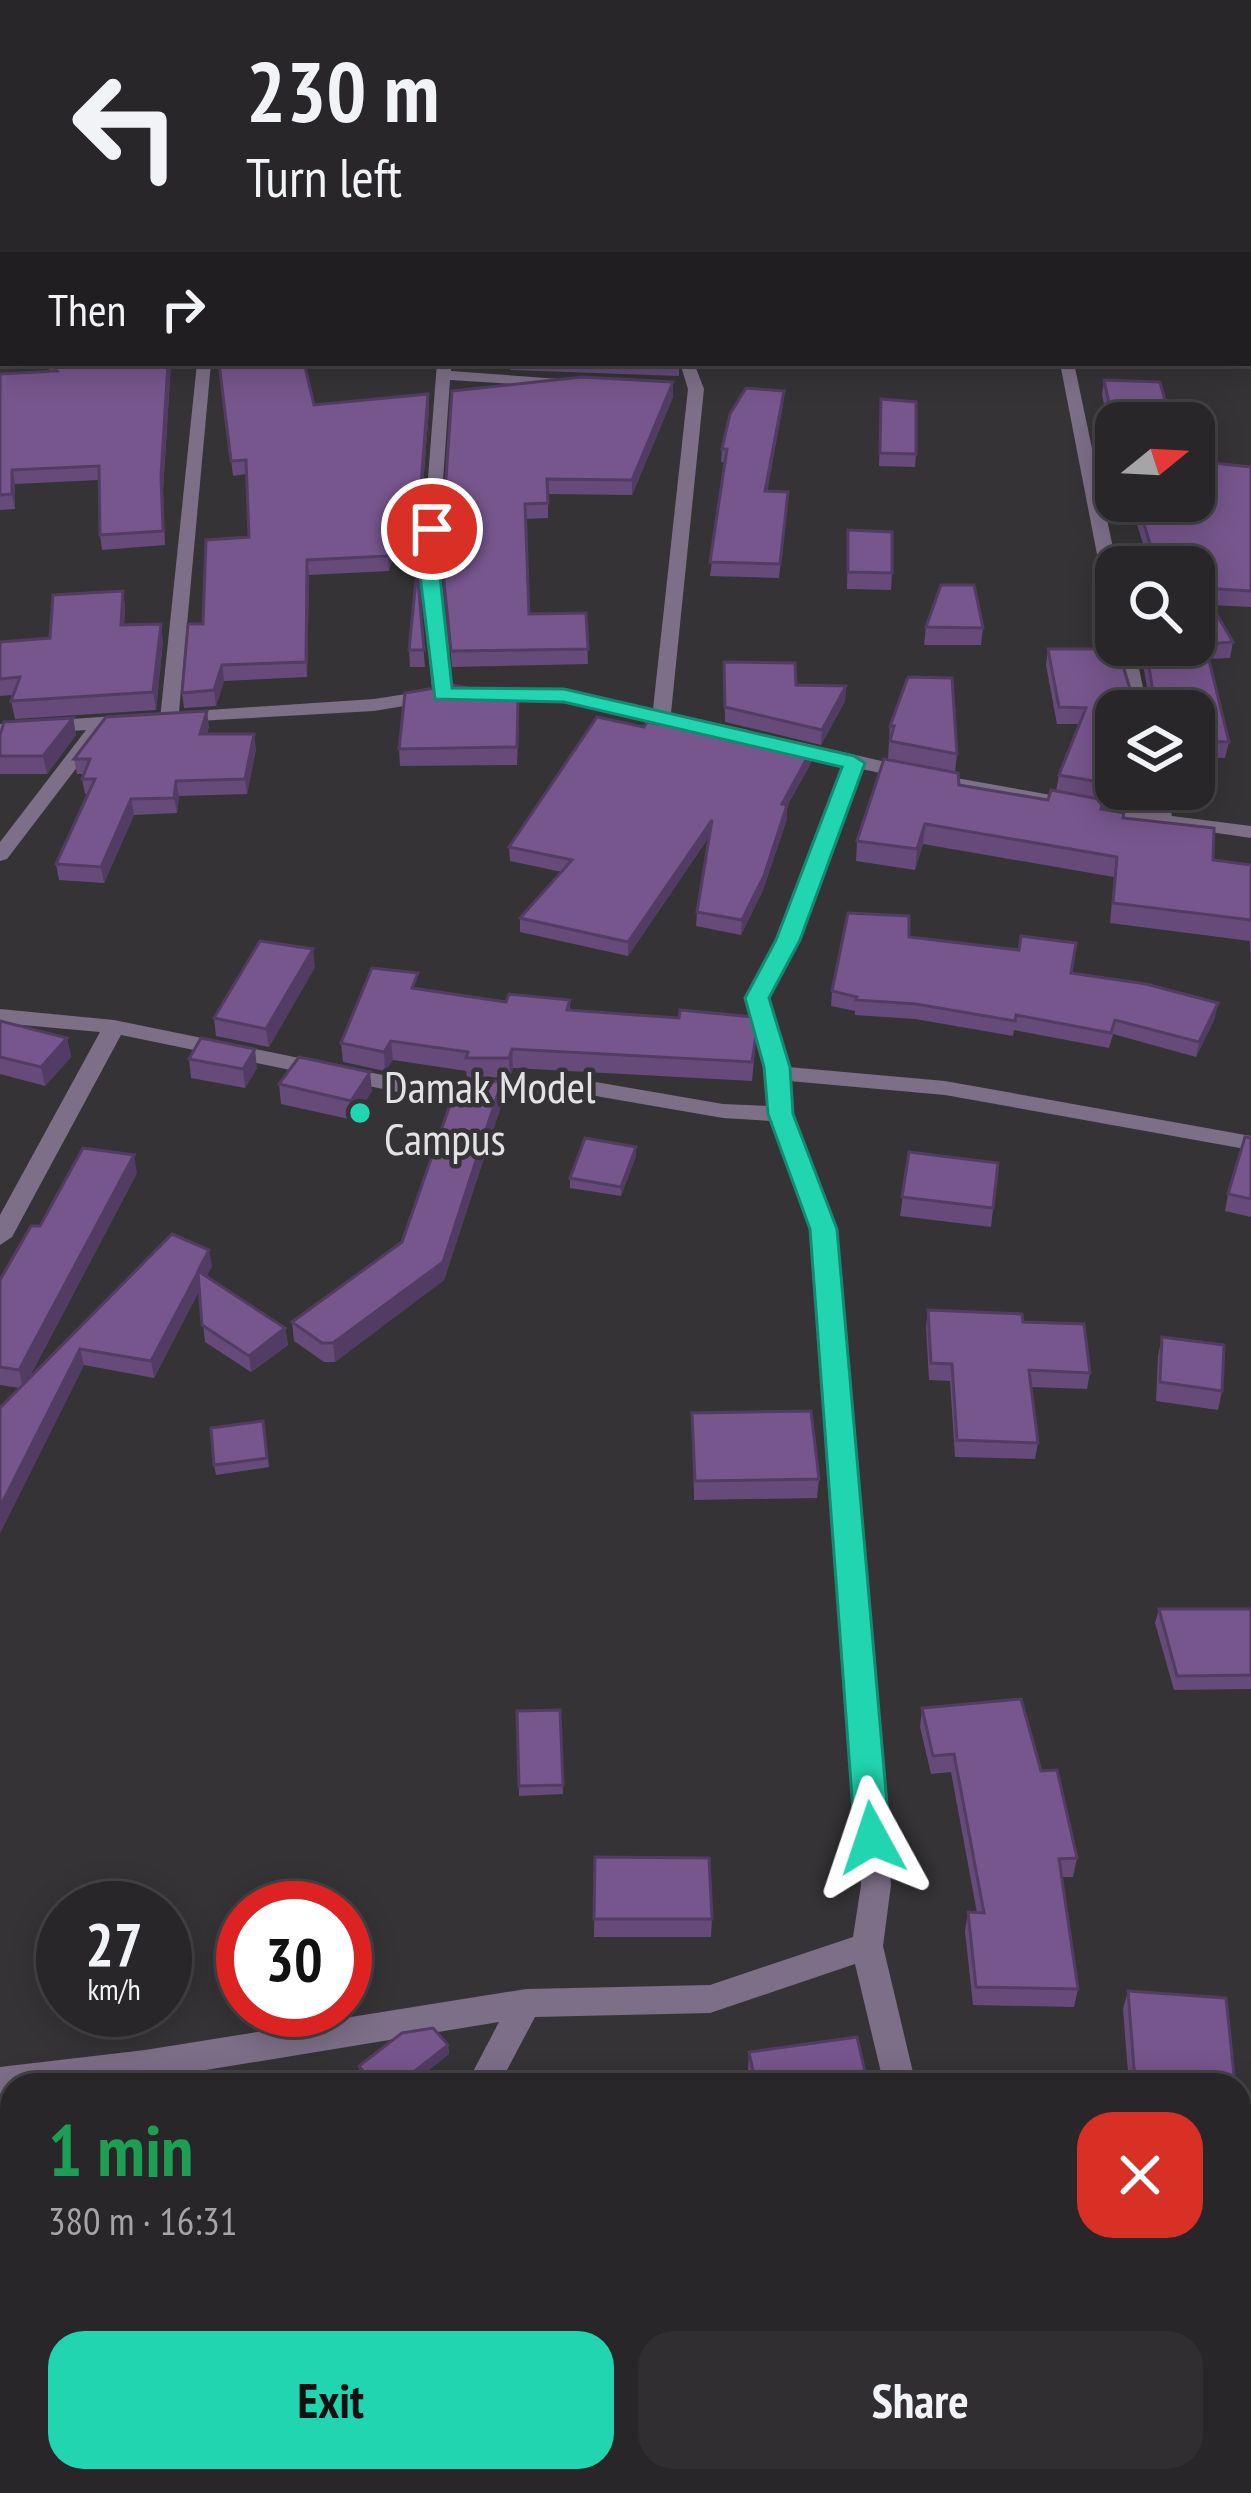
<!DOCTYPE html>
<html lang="en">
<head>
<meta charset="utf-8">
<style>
	:root { --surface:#282628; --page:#302e30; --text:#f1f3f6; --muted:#a5a5a8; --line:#444345; --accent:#21d5b0 }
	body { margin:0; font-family:"PT Sans Narrow",sans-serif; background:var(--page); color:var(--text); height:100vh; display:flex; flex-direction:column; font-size:45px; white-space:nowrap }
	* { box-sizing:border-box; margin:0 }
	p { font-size:39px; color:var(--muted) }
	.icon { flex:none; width:66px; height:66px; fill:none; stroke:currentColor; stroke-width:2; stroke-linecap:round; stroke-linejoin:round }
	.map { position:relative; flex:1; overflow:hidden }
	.side { position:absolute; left:0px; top:2073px; width:1251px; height:420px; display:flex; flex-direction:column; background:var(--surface); border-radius:36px 36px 0 0; box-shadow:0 6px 30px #0003,0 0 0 3px var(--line) }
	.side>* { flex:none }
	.top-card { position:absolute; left:0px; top:0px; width:1251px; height:366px; box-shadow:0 6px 30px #0003,0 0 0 3px var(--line); background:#282628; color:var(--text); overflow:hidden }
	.needle { width:78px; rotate:72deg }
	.controls { position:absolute; left:1095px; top:402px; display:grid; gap:24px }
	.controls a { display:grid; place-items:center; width:120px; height:120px; border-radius:24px; background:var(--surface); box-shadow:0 6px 30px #0003,0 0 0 3px var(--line); font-size:60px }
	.speed { position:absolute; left:36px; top:1881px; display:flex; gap:24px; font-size:60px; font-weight:700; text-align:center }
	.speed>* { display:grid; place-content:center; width:156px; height:156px; border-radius:50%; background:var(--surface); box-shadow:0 6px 30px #0003,0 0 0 3px var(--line); line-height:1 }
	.speed small { font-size:30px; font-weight:400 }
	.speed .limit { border:18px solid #d22; background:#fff; color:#111 }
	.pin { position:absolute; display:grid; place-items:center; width:102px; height:102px; color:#fff; margin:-51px; border:6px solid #fff; border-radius:50%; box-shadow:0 3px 12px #0007 }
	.me { position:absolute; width:132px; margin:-66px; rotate:355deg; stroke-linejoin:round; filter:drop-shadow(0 0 9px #0008) }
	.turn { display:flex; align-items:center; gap:42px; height:252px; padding:0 48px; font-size:54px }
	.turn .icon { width:156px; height:156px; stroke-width:2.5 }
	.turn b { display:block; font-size:84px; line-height:102px }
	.then { display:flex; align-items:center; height:114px; padding:0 48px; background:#0003; gap:24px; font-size:45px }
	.round { display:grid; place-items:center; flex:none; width:126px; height:126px; border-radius:36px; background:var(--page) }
	.head { display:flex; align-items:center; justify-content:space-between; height:204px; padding:0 48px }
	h1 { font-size:72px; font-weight:800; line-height:90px; color:#1e9e55 }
	.primary-button { display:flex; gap:24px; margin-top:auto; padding:24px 48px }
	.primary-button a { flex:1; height:138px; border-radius:36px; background:var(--accent); color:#111; font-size:48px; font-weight:800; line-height:138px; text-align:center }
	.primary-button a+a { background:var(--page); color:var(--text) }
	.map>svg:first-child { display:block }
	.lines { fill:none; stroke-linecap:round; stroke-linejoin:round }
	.street { fill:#7d6f88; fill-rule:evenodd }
	.wall { fill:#664a79 }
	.shaded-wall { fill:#533c63 }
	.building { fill:#77568d; stroke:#533c63; stroke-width:3 }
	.route { fill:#21d5b0; stroke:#158a72; stroke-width:3 }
	.poi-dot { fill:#21d5b0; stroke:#353336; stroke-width:4.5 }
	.labels { text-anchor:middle; stroke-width:9; stroke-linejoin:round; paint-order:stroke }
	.poi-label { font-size:45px; fill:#e3e2e4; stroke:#353336; text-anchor:start }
</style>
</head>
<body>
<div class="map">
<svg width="1251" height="2493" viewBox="0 0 1251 2493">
	<rect width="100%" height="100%" fill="#353336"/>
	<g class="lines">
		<!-- street -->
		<g class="street">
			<polygon points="3,135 3,143 0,144 0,136"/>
			<polygon points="1248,209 1251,210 1251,220 1248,219"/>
			<rect x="1248" y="326" width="3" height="8"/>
			<polygon points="197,363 211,363 179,712 374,699 432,690 421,567 437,363 451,363 451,371 574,380 581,384 574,388 450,380 437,567 450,688 564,690 653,709 688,389 680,363 694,363 704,389 671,713 748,730 750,734 741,740 564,700 464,696 374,711 162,723 160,719"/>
			<polygon points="1060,363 1074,363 1117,567 1116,611 1107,606"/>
			<polygon points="1116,645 1134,645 1148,711 1130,711"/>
			<polygon points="129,715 136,717 136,725 107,728 7,859 0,861 0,842 86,730 0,736 0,724"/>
			<polygon points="781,738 956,778 1152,813 1146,789 1166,789 1172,816 1251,826 1251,838 1074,812 861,769 798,940 768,998 788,1067 945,1081 1251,1136 1251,1150 945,1095 789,1081 792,1114 835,1229 891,1885 883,1946 916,2085 884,2085 855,1964 710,2013 535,2017 499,2085 466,2085 499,2022 145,2080 103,2085 12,2085 12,2096 0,2097 0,2067 145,2050 526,1989 710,1985 853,1937 861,1885 811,1229 772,1121 723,1118 584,1094 422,1097 121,1035 12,1237 0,1245 0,1215 100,1032 0,1023 0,1009 114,1020 422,1083 584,1080 723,1104 769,1106 766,1067 746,998 778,940 844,765 774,748 774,740"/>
			<rect x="1239" y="2127" width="12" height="32"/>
			<polygon points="395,2481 431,2481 430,2493 392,2493"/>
			<polygon points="950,2481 986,2481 989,2493 951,2493"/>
		</g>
	</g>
	<!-- wall -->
	<g class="wall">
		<polygon points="44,363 171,363 163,490 165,545 102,550 100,535 99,480 15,484 15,509 0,510 0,374 50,371"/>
		<polygon points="219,363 314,405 429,408 419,538 400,535 389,571 309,575 307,677 224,681 216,706 184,708 182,693 203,624 249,537 246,474 233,476"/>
		<polygon points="510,363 679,363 679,376 510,370"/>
		<polygon points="1104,380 1116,423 1116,458 1102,395"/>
		<polygon points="673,382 673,397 632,495 548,494 548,518 525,519 529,614 586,613 588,664 452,667 441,552"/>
		<polygon points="784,391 783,404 767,491 788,492 779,578 710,576 725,463 721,462 722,449"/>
		<polygon points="881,399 916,454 915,467 879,466"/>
		<polygon points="1251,467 1251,607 1211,605 1233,642 1230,658 1209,659 1229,742 1225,758 1194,757 1194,711 1116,711 1116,780 1108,801 1056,791 1059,775 1079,724 1057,724 1046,665 1048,649 1133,699 1149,698 1143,665 1146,649 1151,650 1148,645 1194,645 1142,567 1143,557 1147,557 1130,501 1194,501"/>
		<polygon points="848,530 892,573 891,590 847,589"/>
		<polygon points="417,569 425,667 410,667 409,650"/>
		<polygon points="123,591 125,608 124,625 163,641 156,710 15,719 11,701 13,695 0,696 0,642 50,638"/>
		<polygon points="926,627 983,628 981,645 924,645"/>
		<polygon points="724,662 796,685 846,686 845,701 821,745 725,722"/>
		<polygon points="908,677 957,754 955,772 888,759 890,726"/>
		<polygon points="519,715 517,765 400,766 399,749"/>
		<polygon points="73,718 76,735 47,774 0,774 0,735"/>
		<polygon points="209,726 207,734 256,749 247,794 179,796 177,813 134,815 104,883 59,880 56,864 88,794 85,794 82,779 84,774 77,774 74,759"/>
		<polygon points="644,727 681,728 812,749 811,763 787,806 787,819 763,890 741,935 696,926 697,912 709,837 628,956 520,932 520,918 562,872 510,861 509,847"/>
		<polygon points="959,785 1048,800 1104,800 1103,809 1213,860 1251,865 1251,970 1250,941 1110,923 1114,877 923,844 915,870 856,861 857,841"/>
		<polygon points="909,937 1071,973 1215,1018 1196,1057 1113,1034 1109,1048 1014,1030 1013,1036 915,1019 855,1015 855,1011 831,1006 832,991"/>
		<polygon points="315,967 269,1047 216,1036 214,1018"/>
		<polygon points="419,989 506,1002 570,1000 570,1011 757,1028 752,1081 513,1068 510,1077 467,1078 466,1071 393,1060 385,1071 343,1062 341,1043"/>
		<polygon points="0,1021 67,1038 71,1057 45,1086 0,1074"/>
		<polygon points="189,1059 257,1068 245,1088 191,1078"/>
		<polygon points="279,1084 372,1091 353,1120 281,1104"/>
		<polygon points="503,1100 444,1280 335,1362 324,1362 294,1341 292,1322 402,1242"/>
		<polygon points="1251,1138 1251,1217 1225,1211 1228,1194"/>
		<polygon points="909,1152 998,1163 991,1227 900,1216"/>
		<polygon points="636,1156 621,1196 570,1188 570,1178"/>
		<polygon points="137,1173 28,1380 212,1266 206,1277 285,1328 288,1345 251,1372 205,1342 199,1291 154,1378 84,1365 0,1533 0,1408 20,1388 0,1385 0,1280 40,1226"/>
		<polygon points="928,1310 1023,1322 1090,1373 1087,1389 1031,1387 1038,1443 1035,1459 955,1457 950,1381 929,1380 926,1327"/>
		<polygon points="1162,1337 1222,1391 1218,1410 1156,1401 1158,1356"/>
		<polygon points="692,1413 819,1479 817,1498 694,1500"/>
		<polygon points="263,1421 269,1467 216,1475 214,1465"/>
		<polygon points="1159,1609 1251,1609 1251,1689 1174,1690 1155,1623"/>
		<polygon points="922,1708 1041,1771 1077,1858 1073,1877 1062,1877 1078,1989 1074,2007 973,2005 965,1931 968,1912 977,1913 951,1772 931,1774 920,1727"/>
		<polygon points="560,1710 563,1794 519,1796 517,1711"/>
		<polygon points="595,1857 712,1919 711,1937 594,1937"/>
		<polygon points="1128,1991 1235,2085 1129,2085 1123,2009"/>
		<polygon points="448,2045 449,2054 410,2085 368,2085 360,2075 359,2066"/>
		<polygon points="749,2052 868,2085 751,2085 748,2069"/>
	</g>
	<!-- shaded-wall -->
	<g class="shaded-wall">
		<polygon points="168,363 171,363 163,490 165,545 161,476"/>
		<polygon points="673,382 673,397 632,495 632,480"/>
		<polygon points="784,391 783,404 765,505 765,491"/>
		<polygon points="428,394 429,408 419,538 418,524"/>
		<polygon points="12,470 15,484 15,509 12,494"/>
		<polygon points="399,520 400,535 389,571 388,556"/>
		<polygon points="307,560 309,575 307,677 306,662"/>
		<polygon points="123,591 125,608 123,642 121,625"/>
		<polygon points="161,624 163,641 156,710 153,692"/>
		<polygon points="222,665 224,681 216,706 214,690"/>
		<polygon points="846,686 845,701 821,745 822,730"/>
		<polygon points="207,711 209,726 202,749 200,734"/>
		<polygon points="73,718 76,735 47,774 43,756"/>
		<polygon points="254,734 256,749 247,794 245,779"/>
		<polygon points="812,749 811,763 787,806 787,819 763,890 741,935 742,920 782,804"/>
		<polygon points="1116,770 1116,780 1108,801 1111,784"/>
		<polygon points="176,781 179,796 177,813 174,798"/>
		<polygon points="131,799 134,815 104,883 101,867"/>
		<polygon points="712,820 711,834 628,956 628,942"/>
		<polygon points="925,824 923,844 915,870 917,849"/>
		<polygon points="313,949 315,967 269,1047 266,1029"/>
		<polygon points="1218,1003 1215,1018 1196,1057 1199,1042"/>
		<polygon points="67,1038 71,1057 45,1086 41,1067"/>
		<polygon points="391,1041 393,1060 385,1071 384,1052"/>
		<polygon points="255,1049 257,1068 245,1088 243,1069"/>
		<polygon points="512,1049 513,1068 510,1077 509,1058"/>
		<polygon points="370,1072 372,1091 353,1120 351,1101"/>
		<polygon points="502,1081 503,1100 444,1280 335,1362 333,1343 443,1262"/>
		<polygon points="636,1147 636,1156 621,1196 621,1187"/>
		<polygon points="134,1155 137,1173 23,1389 19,1370"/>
		<polygon points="209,1250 212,1266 201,1288 198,1271"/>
		<polygon points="198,1272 200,1289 154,1378 151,1361"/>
		<polygon points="285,1328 288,1345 251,1372 249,1356"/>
		<polygon points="80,1349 84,1365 0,1533 0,1507"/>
		<polygon points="448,2045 449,2054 410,2085 397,2085"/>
	</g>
	<!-- building -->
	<g class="building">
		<polygon points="3,78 3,119 0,119 0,82"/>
		<polygon points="51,363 168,363 161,476 163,531 100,535 99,466 12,470 12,494 0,495 0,374 57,371"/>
		<polygon points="219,363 304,363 314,405 428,394 418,524 399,520 388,556 307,560 306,662 222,665 214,690 182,693 188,624 203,624 206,540 249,537 246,460 231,461"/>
		<polygon points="582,377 673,382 632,480 547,479 548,503 525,504 529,614 586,613 588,649 451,651 441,552 452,391"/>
		<polygon points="1104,380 1160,382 1171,423 1116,423 1116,436"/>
		<polygon points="746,388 784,391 765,491 788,492 780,564 710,562 727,449 722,449 730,414"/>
		<polygon points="881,399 916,402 916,454 880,453"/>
		<polygon points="1194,461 1251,467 1251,591 1201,588 1233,642 1205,644 1229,742 1194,741 1194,711 1116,711 1116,770 1111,784 1059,775 1086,708 1059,707 1048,649 1118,649 1133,699 1154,698 1146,649 1162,650 1160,645 1194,645 1194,567 1144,567 1143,557 1154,557 1137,501 1194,501"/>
		<polygon points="848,530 892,532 892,573 848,572"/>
		<polygon points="417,569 424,650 409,650"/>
		<polygon points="941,585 974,585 983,628 926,627"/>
		<polygon points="123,591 121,625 161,624 153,692 11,701 20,677 0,679 0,642 50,638 53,595"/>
		<polygon points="724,662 795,663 796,685 846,686 822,730 725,707"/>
		<polygon points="908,677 952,678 957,754 890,741 894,726 890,726"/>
		<polygon points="453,685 518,698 517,747 399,749 405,693"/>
		<polygon points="207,711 200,734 254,734 245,779 176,781 174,798 131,799 101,867 56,864 95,779 82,779 90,759 74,759 106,717"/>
		<polygon points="597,717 644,727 647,722 681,728 683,723 726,729 812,749 782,804 787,805 764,876 742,920 697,912 712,820 628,942 520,918 572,860 509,847"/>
		<polygon points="73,718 43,756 0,756 0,735 4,722"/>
		<polygon points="884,759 958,773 959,785 1048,800 1051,790 1104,800 1101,809 1124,813 1123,818 1214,828 1213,860 1251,865 1251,920 1113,903 1117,857 925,824 917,849 857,841"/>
		<polygon points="848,913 909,916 909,937 1019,950 1021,936 1076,943 1071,973 1146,984 1218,1003 1199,1042 1115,1020 1111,1033 1016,1015 1015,1021 916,1004 856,1000 857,997 832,991"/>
		<polygon points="260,941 313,949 266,1029 214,1018"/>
		<polygon points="372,968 418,973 412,988 506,1002 509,994 570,1000 567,1010 679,1018 680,1010 753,1017 757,1028 752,1062 512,1049 509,1058 466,1058 468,1052 391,1041 384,1052 341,1043"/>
		<polygon points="0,1021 67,1038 41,1067 0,1057"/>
		<polygon points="201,1038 255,1049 243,1069 189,1059"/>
		<polygon points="299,1057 370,1072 351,1101 279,1084"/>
		<polygon points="502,1081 443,1262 333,1343 322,1343 292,1322 402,1242 458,1082"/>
		<polygon points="1245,1137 1251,1138 1251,1199 1228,1194"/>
		<polygon points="585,1138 636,1147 621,1187 570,1178"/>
		<polygon points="83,1148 134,1155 19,1370 0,1367 0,1280 31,1226 40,1226"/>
		<polygon points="909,1152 998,1163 993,1208 902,1197"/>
		<polygon points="172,1234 209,1250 198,1271 285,1328 249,1356 202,1325 198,1272 151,1361 80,1349 0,1507 0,1408"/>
		<polygon points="928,1310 1022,1314 1023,1322 1084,1324 1090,1373 1029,1370 1038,1443 957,1440 952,1364 931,1363"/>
		<polygon points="1162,1337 1224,1345 1222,1391 1160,1382"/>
		<polygon points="811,1411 819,1479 695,1481 692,1413"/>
		<polygon points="263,1421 267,1458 214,1465 211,1428"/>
		<polygon points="1159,1609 1251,1609 1251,1675 1177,1676"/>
		<polygon points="1021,1699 1041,1771 1057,1770 1077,1858 1059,1859 1078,1989 976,1987 968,1912 984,1913 954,1754 933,1756 922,1708"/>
		<polygon points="560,1710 563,1785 519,1786 517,1711"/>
		<polygon points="595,1857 709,1858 712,1919 594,1919"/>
		<polygon points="1128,1991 1226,1998 1235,2085 1191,2085 1135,2081"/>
		<polygon points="433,2028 448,2045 397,2085 374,2085 359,2066 402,2033"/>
		<polygon points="857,2037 868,2085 756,2085 749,2052"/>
	</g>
	<!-- route -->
	<polygon class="route" points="432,523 441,529 439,567 452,688 564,689 854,756 865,763 800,940 769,998 790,1067 793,1114 837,1229 890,1838 885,1849 872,1853 860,1849 855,1838 810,1229 768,1114 764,1067 745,998 776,940 842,767 564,702 435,699 419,567 422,529"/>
	<!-- markers -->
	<circle class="poi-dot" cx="360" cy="1113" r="12"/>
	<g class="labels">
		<!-- poi labels -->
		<g class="poi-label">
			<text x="384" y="1103">Damak Model<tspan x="384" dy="52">Campus</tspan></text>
		</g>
	</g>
</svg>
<div class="controls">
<a><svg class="needle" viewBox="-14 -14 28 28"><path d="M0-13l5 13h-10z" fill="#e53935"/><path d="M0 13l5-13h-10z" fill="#a5a5a8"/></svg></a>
<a><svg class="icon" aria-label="search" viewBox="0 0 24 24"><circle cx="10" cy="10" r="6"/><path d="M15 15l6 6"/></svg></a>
<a><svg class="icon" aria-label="layers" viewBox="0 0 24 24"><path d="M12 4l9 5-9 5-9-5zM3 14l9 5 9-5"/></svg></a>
</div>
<div class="speed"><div>27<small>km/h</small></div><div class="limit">30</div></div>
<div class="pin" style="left:432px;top:529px;background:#d93025"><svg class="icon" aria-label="arrive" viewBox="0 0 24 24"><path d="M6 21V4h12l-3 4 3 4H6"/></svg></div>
<svg class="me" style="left:872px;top:1838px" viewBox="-20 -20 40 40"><path d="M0-17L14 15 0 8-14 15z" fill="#21d5b0" stroke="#fff" stroke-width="4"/></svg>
<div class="top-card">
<div class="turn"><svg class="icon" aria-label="left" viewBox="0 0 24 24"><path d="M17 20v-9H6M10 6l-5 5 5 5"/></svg><div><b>230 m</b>Turn left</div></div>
<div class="then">Then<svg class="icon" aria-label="right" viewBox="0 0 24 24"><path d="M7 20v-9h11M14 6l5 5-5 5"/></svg></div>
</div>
<section class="side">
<div class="head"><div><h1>1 min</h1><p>380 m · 16:31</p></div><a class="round" style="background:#d93025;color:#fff"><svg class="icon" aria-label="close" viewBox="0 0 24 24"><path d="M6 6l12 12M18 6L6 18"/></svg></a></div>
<div class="primary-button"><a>Exit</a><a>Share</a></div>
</section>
</div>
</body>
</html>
